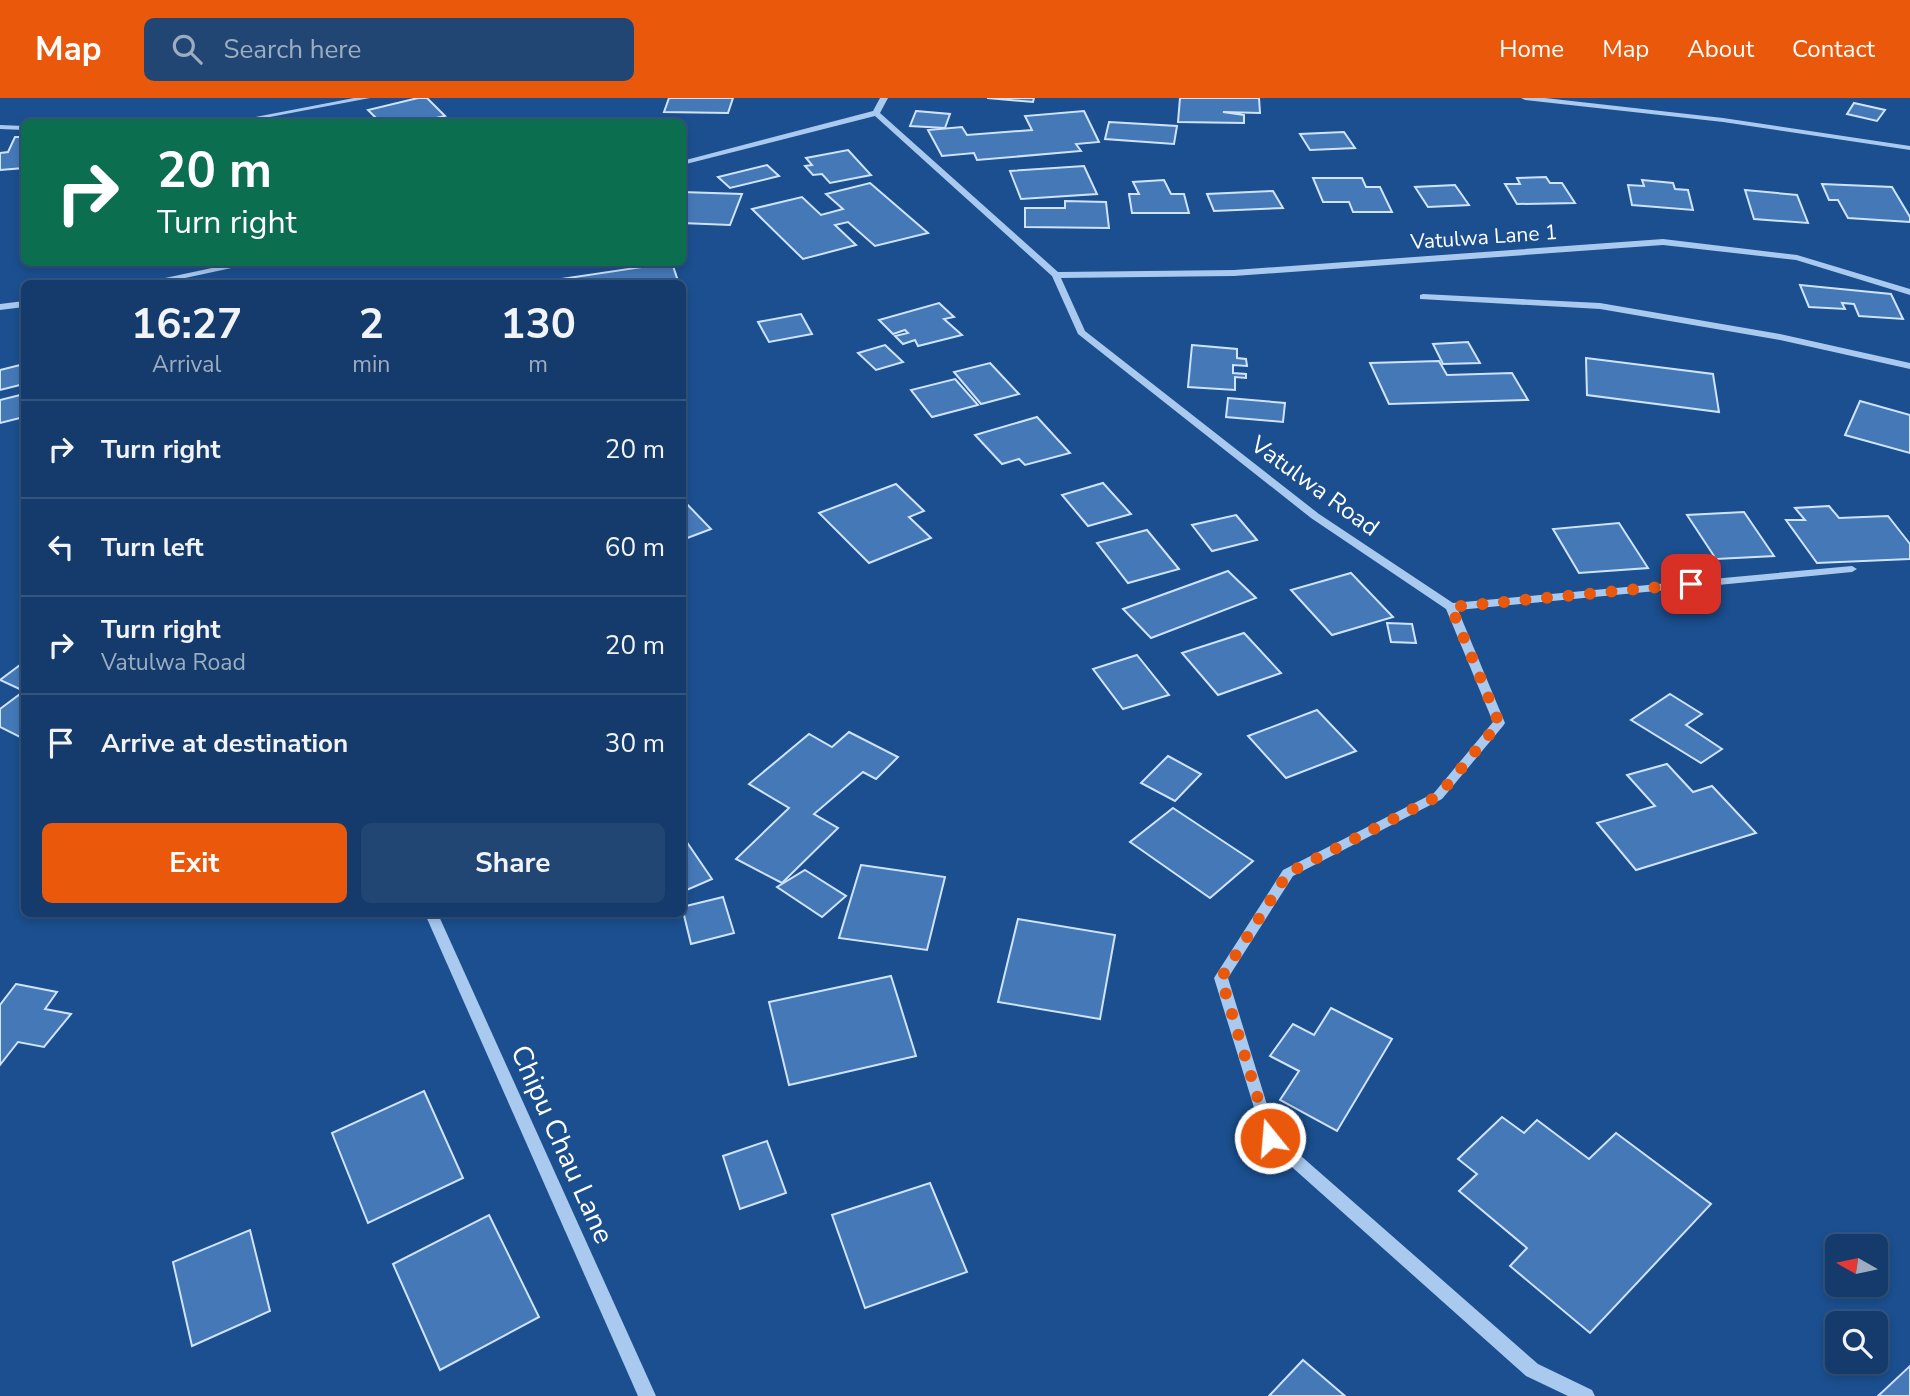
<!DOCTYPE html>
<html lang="en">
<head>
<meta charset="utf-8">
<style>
	:root { --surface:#143b6b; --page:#214673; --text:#f1f3f6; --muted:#9dadc1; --line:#33557e; --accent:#ea580c }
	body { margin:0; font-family:"Nunito Sans",sans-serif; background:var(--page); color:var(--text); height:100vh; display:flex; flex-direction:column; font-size:26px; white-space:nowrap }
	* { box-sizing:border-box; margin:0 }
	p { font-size:23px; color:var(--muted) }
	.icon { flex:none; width:38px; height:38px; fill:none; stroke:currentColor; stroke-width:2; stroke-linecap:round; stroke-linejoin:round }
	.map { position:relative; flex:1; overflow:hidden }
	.drawer { position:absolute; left:21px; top:182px; width:665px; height:637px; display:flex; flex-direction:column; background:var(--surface); border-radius:10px; box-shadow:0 4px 10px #0003,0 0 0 2px var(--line) }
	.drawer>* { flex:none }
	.guide { position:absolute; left:21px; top:21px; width:665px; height:147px; border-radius:10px; box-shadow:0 4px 10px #0003,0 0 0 2px var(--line); background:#0b6e4f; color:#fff; overflow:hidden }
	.needle { width:46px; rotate:279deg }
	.buttons { position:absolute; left:1825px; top:1136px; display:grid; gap:14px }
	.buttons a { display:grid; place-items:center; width:63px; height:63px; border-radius:10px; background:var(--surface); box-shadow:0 4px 10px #0003,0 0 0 2px var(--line); font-size:35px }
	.pin { position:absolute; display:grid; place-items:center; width:60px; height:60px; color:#fff; margin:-30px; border-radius:14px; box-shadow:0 4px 10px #0006 }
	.me { position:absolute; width:77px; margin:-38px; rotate:343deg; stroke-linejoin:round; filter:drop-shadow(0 0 5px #0008) }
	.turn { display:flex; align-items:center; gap:24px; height:147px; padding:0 21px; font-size:32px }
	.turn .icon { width:91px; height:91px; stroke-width:2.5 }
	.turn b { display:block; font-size:49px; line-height:60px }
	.eta { display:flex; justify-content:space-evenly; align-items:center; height:119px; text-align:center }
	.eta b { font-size:42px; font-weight:700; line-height:49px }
	.action { display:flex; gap:14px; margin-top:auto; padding:14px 21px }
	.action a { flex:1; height:80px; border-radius:10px; background:var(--accent); color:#fff; font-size:28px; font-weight:700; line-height:80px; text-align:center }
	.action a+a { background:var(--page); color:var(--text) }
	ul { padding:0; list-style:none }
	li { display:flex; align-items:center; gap:21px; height:98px; padding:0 21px; border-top:2px solid var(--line) }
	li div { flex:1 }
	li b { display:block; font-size:26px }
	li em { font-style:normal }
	header { display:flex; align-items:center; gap:42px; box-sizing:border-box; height:98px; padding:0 35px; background:var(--accent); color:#fff }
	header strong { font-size:33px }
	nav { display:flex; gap:38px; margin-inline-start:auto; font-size:24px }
	.search { width:490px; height:63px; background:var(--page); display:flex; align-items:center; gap:18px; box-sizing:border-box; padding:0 24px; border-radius:10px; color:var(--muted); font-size:26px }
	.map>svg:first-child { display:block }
	.building { fill:#4478b7; stroke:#cfe3fa; stroke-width:2 }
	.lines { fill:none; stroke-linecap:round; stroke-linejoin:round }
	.minor { fill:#a9c9ee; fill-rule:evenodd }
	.route { stroke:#ea580c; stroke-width:12; stroke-dasharray:0 21.6 }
	.labels { text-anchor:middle; stroke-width:5; stroke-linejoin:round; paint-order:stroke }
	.far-street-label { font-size:21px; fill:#fff; stroke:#1b4f8f }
	.street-label { font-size:24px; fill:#fff; stroke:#1b4f8f }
	.near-street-label { font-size:28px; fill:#fff; stroke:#1b4f8f }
</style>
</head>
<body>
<header>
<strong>Map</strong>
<div class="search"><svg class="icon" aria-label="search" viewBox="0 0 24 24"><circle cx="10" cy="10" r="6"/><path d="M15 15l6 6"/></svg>Search here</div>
<nav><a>Home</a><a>Map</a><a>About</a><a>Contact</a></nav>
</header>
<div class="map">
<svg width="1910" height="1298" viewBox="0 0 1910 1298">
	<rect width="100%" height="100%" fill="#1b4f8f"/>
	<!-- building -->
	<g class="building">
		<polygon points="418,0 427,0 445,18 418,24 380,24 368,12"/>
		<polygon points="669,0 733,0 728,15 664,14"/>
		<polygon points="987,0 1034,0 1033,4"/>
		<polygon points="1180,0 1259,0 1260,15 1223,14 1244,17 1244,25 1178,24"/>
		<polygon points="1854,5 1885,12 1877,23 1847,16"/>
		<polygon points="916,13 950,16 945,30 910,28"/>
		<polygon points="1084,13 1099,44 1076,46 1081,53 977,62 974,55 942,58 928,32 962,29 967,37 1032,32 1025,18"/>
		<polygon points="1109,24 1177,28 1174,46 1105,41"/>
		<polygon points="1344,34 1355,50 1310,52 1300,36"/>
		<polygon points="15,39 24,39 24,70 0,72 0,55 8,54"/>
		<polygon points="848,52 871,77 830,85 822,76 813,77 805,68 812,67 806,60"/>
		<polygon points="767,67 779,78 730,90 718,79"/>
		<polygon points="1084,68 1097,96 1021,101 1010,73"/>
		<polygon points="1546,79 1550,85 1562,85 1575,105 1517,106 1505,86 1520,86 1517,80"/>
		<polygon points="1313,80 1362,80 1366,89 1380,89 1392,114 1353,114 1349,104 1323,104"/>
		<polygon points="1164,82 1171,96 1184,96 1189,115 1132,115 1129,96 1139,96 1133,84"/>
		<polygon points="1642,82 1673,85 1675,91 1688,92 1693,112 1632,107 1628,87 1644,88"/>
		<polygon points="870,85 928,135 875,148 848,124 835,127 856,147 803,161 752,111 802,99 821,117 843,111 826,96"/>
		<polygon points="1822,86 1892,89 1910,119 1910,124 1848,120 1838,102 1829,102"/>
		<polygon points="1455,87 1469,107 1428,109 1415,89"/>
		<polygon points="1745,92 1797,97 1808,125 1754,121"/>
		<polygon points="1273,93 1283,110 1214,113 1207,96"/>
		<polygon points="682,94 742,96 730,127 682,125"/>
		<polygon points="1065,103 1106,104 1109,130 1025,129 1025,110 1065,110"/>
		<polygon points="648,164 672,165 679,186 528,186 649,168"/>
		<polygon points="1800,187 1891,196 1903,221 1859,218 1854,206 1842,205 1845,211 1809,209"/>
		<polygon points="939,205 954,219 944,221 962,237 918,248 915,242 903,246 895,238 908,235 905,232 893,236 879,222"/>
		<polygon points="801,216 812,236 769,244 758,224"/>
		<polygon points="1468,244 1480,265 1443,266 1433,246"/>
		<polygon points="885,247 903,264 876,272 858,255"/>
		<polygon points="1192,247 1237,251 1237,260 1246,261 1247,268 1233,267 1233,275 1246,276 1246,280 1235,279 1235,292 1188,289"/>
		<polygon points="1586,260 1713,276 1719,314 1587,297"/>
		<polygon points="1439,263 1447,277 1512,275 1528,302 1389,306 1370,265"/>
		<polygon points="990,265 1019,296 981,306 954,274"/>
		<polygon points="24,266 24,286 0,292 0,272"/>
		<polygon points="955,281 978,307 932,319 911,292"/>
		<polygon points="24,296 24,319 0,325 0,302"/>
		<polygon points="1228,300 1285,305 1283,324 1226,319"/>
		<polygon points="1860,303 1910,317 1910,355 1845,337"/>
		<polygon points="1037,319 1070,355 1025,367 1019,361 1002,366 975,337"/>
		<polygon points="1103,385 1131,416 1088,428 1062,397"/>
		<polygon points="896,386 924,413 909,419 931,440 869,465 819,415"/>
		<polygon points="682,401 711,431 682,442"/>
		<polygon points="1829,408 1839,420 1888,418 1910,446 1910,461 1817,465 1786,422 1805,422 1795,410"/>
		<polygon points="1744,414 1774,458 1716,461 1687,417"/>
		<polygon points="1236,417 1257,442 1212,453 1192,427"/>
		<polygon points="1619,425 1648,470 1579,475 1553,431"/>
		<polygon points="1147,432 1179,471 1128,485 1097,445"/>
		<polygon points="1228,473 1256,500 1151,540 1123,511"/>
		<polygon points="1351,475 1393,519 1332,537 1291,492"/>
		<polygon points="1387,525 1412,526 1416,545 1391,544"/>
		<polygon points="1244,535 1281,575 1218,597 1182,555"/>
		<polygon points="1137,557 1169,597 1123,611 1093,571"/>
		<polygon points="24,564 24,641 0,629 0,611 24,593 0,582"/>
		<polygon points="1670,596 1702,616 1686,627 1722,651 1701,665 1631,622"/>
		<polygon points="1317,612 1356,653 1286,680 1248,638"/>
		<polygon points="849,634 898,659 876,681 863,674 814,716 838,730 782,785 736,761 789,710 749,686 809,636 832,649"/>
		<polygon points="1168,658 1201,676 1175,703 1141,685"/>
		<polygon points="1667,666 1693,694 1712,688 1756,735 1636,772 1597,725 1655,708 1627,677"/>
		<polygon points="1173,710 1253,763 1210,800 1130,744"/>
		<polygon points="682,737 712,781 682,794"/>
		<polygon points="861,767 945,779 927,852 839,840"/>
		<polygon points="805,772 846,798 822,819 777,789"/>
		<polygon points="723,799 734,835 691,846 682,809"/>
		<polygon points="1018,821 1115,837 1100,921 998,904"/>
		<polygon points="891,878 916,958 789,987 769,904"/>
		<polygon points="16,886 57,894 45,911 71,916 44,949 18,944 0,967 0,907"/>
		<polygon points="1331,910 1392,941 1337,1033 1280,1002 1299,973 1270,958 1293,926 1314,937"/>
		<polygon points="424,993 463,1080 368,1125 332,1035"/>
		<polygon points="1502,1019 1524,1035 1537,1022 1589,1061 1616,1035 1711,1106 1590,1235 1510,1168 1527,1150 1459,1093 1477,1076 1458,1061"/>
		<polygon points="767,1043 786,1095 740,1111 723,1058"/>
		<polygon points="930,1085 967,1174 865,1210 832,1117"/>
		<polygon points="489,1117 539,1219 440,1272 393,1166"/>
		<polygon points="250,1132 270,1213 192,1248 173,1164"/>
		<polygon points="1303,1262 1345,1298 1269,1298"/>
		<polygon points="1910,1268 1910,1298 1878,1298"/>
	</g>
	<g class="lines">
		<!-- minor -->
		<g class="minor">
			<polygon points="354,0 370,0 243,24 229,24"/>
			<polygon points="880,0 888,0 880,15 1058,174 1234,172 1663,141 1797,157 1910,191 1910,197 1796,162 1663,147 1234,178 1061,180 1085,233 1319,416 1453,505 1852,468 1857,471 1852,474 1458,512 1505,625 1503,628 1442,701 1293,778 1228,880 1276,1036 1538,1266 1592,1292 1595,1298 1568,1298 1526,1278 1265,1045 1214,880 1283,772 1434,695 1493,624 1446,511 1311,420 1078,236 1052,178 875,18 682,67 682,63 873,13"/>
			<polygon points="1521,0 1545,0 1723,20 1910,48 1910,52 1723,24 1525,2"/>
			<polygon points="0,27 24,28 24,32 0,31"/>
			<polygon points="240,164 260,164 157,186 137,186"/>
			<polygon points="1423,196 1600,205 1780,236 1910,265 1910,271 1780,242 1600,211 1420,201 1420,197"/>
			<polygon points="24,203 24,209 0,212 0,206"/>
			<polygon points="425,816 438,816 656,1298 638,1298"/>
		</g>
	</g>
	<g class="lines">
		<!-- route -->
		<polyline class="route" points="1270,1040 1221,880 1288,775 1438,698 1499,625 1451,509 1691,486"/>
	</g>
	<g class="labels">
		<!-- far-street labels -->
		<g class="far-street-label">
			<text transform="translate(1484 139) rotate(-4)" y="7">Vatulwa Lane 1</text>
		</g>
		<!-- street labels -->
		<g class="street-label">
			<text transform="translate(1315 388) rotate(36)" y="8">Vatulwa Road</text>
		</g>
		<!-- near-street labels -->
		<g class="near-street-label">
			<text transform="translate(563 1046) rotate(66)" y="10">Chipu Chau Lane</text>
		</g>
	</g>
</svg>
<div class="buttons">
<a><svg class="needle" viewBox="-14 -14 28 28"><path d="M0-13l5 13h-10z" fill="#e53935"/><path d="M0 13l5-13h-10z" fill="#9dadc1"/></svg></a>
<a><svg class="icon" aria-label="search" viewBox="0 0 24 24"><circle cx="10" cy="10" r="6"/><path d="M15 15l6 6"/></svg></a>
</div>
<div class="pin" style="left:1691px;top:486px;background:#d93025"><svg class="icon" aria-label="arrive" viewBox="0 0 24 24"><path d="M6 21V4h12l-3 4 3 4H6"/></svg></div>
<svg class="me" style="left:1270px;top:1040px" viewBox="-20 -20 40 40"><circle r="17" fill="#ea580c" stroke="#fff" stroke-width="3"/><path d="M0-11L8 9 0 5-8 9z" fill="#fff"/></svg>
<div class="guide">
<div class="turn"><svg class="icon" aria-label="right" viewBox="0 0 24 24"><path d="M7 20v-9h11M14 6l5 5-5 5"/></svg><div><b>20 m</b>Turn right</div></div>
</div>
<section class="drawer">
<div class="eta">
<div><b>16:27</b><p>Arrival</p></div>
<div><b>2</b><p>min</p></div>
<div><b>130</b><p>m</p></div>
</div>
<ul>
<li><svg class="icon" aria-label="right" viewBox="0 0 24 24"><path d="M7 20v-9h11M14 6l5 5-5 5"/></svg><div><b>Turn right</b></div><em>20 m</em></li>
<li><svg class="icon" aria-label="left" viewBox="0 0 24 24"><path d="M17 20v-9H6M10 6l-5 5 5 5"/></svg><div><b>Turn left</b></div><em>60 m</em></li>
<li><svg class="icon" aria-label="right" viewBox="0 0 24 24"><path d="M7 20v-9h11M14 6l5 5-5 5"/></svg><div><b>Turn right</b><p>Vatulwa Road</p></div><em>20 m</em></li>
<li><svg class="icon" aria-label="arrive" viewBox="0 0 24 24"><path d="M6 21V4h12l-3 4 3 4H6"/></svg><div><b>Arrive at destination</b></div><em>30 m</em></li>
</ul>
<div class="action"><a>Exit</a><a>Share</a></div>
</section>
</div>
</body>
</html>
